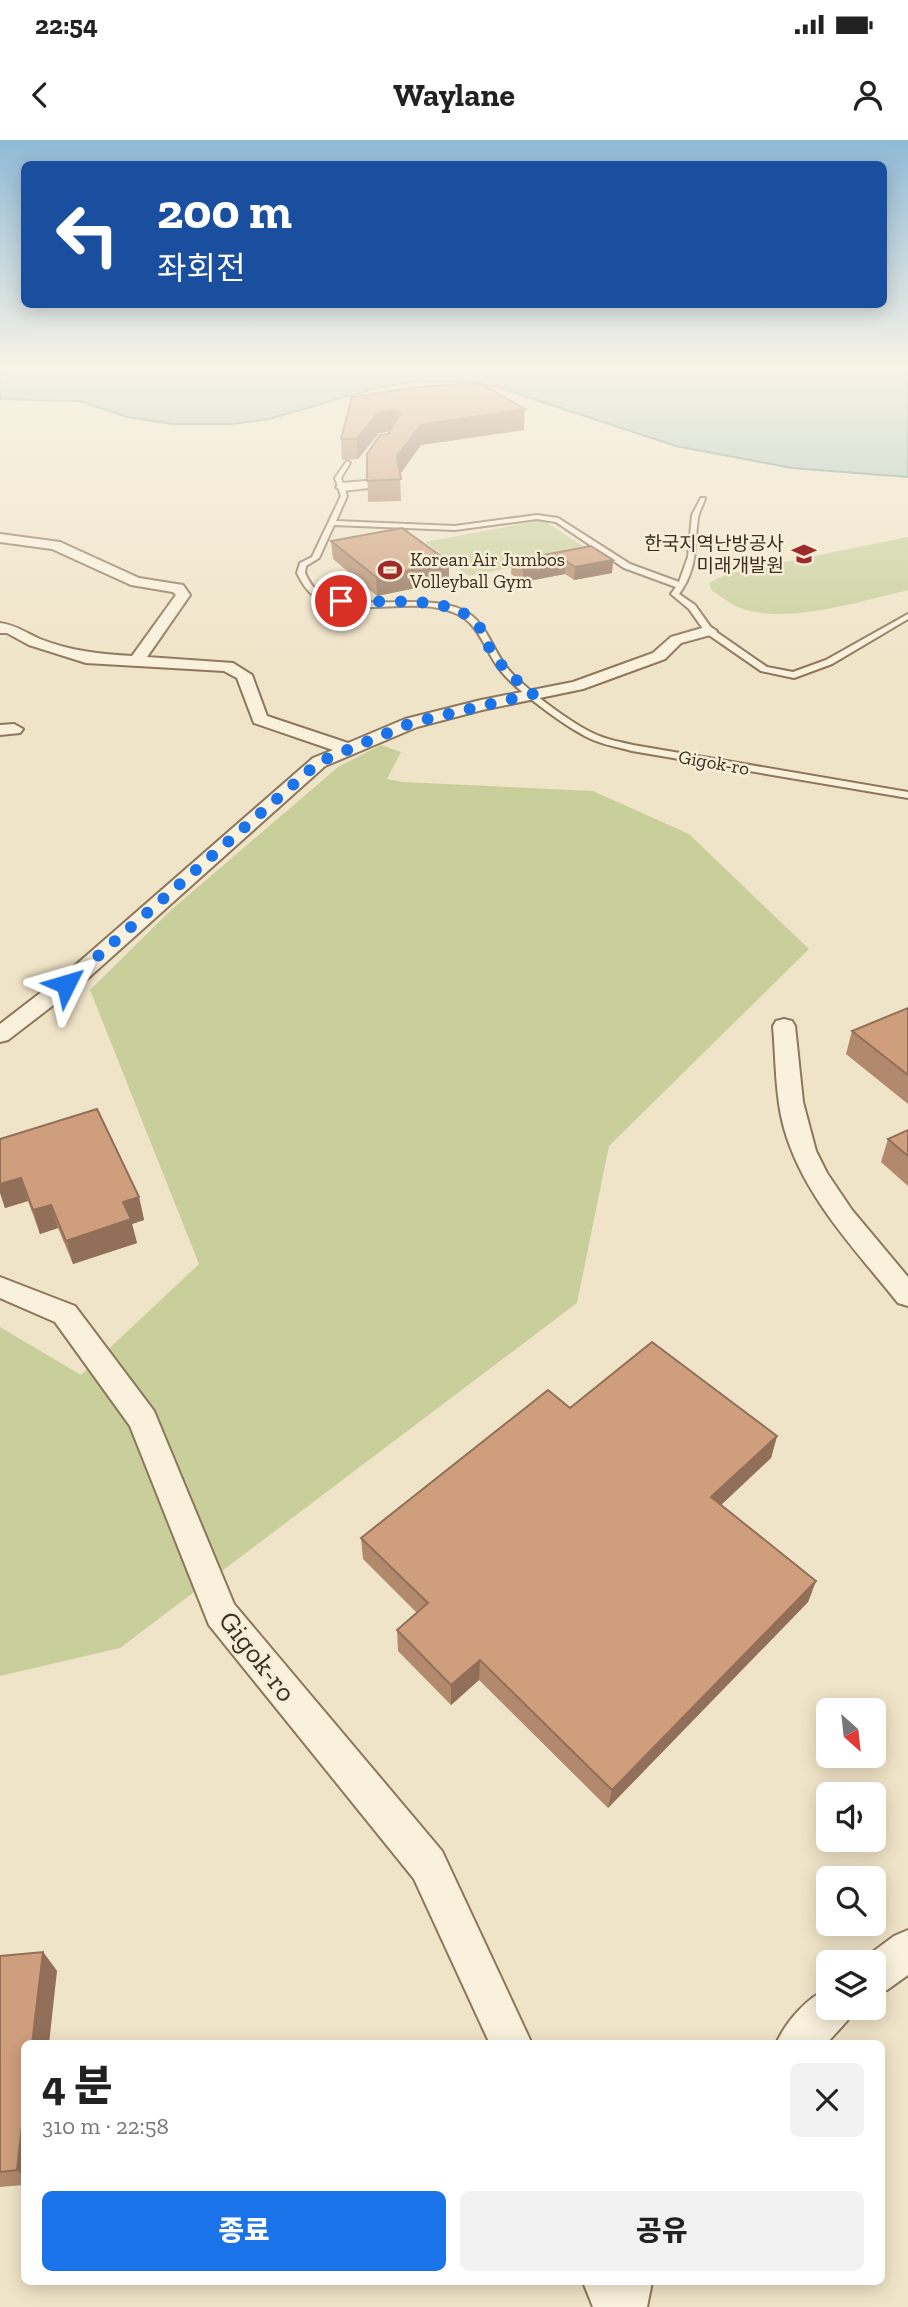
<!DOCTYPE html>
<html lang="ko">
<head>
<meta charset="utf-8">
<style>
	:root { --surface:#fff; --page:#f2f2f2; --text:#222; --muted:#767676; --accent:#1a73e8 }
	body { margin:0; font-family:"Zilla Slab","Noto Sans KR",serif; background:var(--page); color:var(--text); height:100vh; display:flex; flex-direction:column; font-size:26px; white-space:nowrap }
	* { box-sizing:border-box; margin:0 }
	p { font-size:23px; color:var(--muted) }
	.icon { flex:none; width:38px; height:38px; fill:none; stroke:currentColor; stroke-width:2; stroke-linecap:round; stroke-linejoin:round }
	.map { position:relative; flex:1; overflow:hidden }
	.panel { position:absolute; left:21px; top:1900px; width:864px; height:245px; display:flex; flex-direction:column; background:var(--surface); border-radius:10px; box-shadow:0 4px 18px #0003 }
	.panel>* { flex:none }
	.banner { position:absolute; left:21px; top:21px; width:866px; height:147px; border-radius:10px; box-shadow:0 4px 18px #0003; background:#1a4fa0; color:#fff; overflow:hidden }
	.needle { width:46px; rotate:153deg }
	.tools { position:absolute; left:816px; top:1558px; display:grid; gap:14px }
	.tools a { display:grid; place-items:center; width:70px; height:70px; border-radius:10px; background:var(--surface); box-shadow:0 4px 18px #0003; font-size:35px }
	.pin { position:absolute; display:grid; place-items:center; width:60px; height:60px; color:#fff; margin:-30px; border:4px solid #fff; border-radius:50%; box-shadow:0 2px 7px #0007 }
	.me { position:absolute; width:77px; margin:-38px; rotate:50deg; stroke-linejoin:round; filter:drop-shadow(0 0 5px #0008) }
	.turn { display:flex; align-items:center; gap:24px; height:147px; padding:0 21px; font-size:32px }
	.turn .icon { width:91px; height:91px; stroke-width:2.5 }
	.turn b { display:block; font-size:49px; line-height:60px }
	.round { display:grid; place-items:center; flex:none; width:74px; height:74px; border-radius:10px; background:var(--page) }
	.summary { display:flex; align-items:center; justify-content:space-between; height:119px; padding:0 21px }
	h1 { font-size:42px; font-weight:800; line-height:52px }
	.action { display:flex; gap:14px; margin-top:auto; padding:14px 21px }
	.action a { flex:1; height:80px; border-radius:10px; background:var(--accent); color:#fff; font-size:28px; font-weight:800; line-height:80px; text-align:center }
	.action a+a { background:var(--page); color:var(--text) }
	.status { display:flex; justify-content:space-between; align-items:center; height:49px; padding:0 35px; background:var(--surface); direction:ltr }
	.status svg { height:19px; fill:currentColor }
	header { display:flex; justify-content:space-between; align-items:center; height:91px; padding:0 21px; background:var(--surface); font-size:32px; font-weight:800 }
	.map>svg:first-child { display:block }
	.green { fill:#c9cf9b }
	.water { fill:#a9c4bc; stroke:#6f938a; stroke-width:2 }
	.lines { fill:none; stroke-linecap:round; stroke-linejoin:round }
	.service-casing { stroke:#8d765c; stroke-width:4 }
	.minor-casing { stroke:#8d765c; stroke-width:4 }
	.service { fill:#faf1dc; fill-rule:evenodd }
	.minor { fill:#faf1dc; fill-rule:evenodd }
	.wall { fill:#b2896c }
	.shaded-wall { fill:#916f58 }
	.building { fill:#cf9f7d; stroke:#916f58; stroke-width:2 }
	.route { stroke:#1a73e8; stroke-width:12; stroke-dasharray:0 21.6 }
	.labels { text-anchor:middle; stroke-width:5; stroke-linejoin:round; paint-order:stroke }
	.far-poi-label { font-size:19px; fill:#3d2e20; stroke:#f7eed8; text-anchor:end }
	.far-street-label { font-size:19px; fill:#3d2e20; stroke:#f7eed8 }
	.near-street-label { font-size:28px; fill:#3d2e20; stroke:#f7eed8 }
</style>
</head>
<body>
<div class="status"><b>22:54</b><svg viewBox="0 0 49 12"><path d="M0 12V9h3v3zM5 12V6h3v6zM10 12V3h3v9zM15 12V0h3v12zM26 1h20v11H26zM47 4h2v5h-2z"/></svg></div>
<header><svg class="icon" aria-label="back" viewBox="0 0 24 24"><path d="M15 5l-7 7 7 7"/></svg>Waylane<svg class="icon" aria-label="person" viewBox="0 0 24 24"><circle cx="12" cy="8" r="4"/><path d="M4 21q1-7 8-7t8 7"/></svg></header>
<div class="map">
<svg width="908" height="2167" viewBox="0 0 908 2167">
	<rect width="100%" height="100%" fill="#f0e4c8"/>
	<!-- green -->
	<g class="green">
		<polygon points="543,380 592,412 469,436 425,402"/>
		<path d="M908 397V450C860 461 789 485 740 468 730 464 721 456 712 451L709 443 727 434Z"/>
		<polygon points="381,605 401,612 387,639 403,642 593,651 689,694 809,809 609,1006 577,1163 120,1508 0,1536 0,1187 81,1235 199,1124 90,850 171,770 338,627"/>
	</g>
	<!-- water -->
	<polygon class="water" points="0,225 908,225 908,337 792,328 676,306 497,247 468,242 414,241 373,249 269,279 232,284 173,284 127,277 80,261 0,259"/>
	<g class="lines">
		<!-- service casing -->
		<g class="service-casing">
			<path id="service" d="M347 321 350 323 341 338 347 356 336 381 455 386 537 375 558 378 630 424 679 442 688 417 692 375 701 358H705C704 364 699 371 698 378 694 406 698 429 679 454L695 465 712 489 767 527 793 532 826 520 908 474V479L832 524 794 538 761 531 706 493 689 469 671 454 676 447 624 428 556 382 537 379 455 390 334 385 319 418 306 426 305 433C308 439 311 446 317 450 349 475 421 451 463 470 487 482 492 510 508 529 525 549 573 585 597 595 608 600 621 602 633 605L908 652V658L632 611C618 607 604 605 591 599 567 588 517 551 501 531 485 512 480 483 455 473 412 454 352 481 313 455 306 450 301 441 297 433L300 423 312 417 341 356 335 338Z"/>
		</g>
		<!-- minor casing -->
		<g class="minor-casing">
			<g id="minor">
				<polygon points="365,341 369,342 369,348 342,351 336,347 342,343"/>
				<path d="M0 394 60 402 139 438 183 445 190 455 147 517 233 523 252 535 267 576 348 603 405 579 481 560 573 542 653 513 671 497 709 486 717 491 714 494 681 503 665 519 583 549 482 570 417 587 325 626 86 840 8 900 0 902V884L70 830 313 618 333 610 254 583 237 538 224 531 86 523 29 505 7 493H0V483C16 485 26 493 40 499 70 511 100 514 132 516L176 455 173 452 131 445 52 409 0 402Z"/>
				<polygon points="14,584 23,589 20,593 0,595 0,585"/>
				<path d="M784 879 792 881 795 886 803 962 816 1011 827 1033 852 1070 908 1137V1166L898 1163C855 1109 803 1056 784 988 775 955 776 920 773 886L776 881Z"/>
				<polygon points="0,1137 75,1166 154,1271 234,1464 442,1711 532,1904 490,1904 414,1739 209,1485 130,1286 55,1182 0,1158"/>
				<polygon points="908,1790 908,1835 887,1850 873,1856 873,1822 859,1822 894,1796"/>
				<path d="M828 1849V1867H853L847 1881 826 1904H776C785 1883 807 1857 828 1849Z"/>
				<polygon points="583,2142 652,2142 647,2167 593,2167"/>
			</g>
		</g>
		<!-- service -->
		<use href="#service" class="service"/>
		<!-- minor -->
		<use href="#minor" class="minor"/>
	</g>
	<!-- wall -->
	<g class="wall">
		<polygon points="352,257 524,290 421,305 400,334 401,361 368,362 367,314 388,294 390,291 379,293 358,319 342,320 341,299"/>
		<polygon points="331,401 449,422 449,441 377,456 333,419"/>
		<polygon points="613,420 612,433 574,440 565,434 523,442 511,434 512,421"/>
		<polygon points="908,868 908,964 846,914 852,891"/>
		<polygon points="908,990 908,1046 881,1022 888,999"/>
		<polygon points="0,999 139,1057 144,1080 132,1084 137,1103 73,1124 58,1088 40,1094 28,1061 5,1068 0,1053"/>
		<polygon points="570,1268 777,1296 771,1318 721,1365 816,1441 808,1462 608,1668 479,1540 451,1565 398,1511 397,1490 417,1473 363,1419 361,1398"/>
		<polygon points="43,1812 57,1831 24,1904 24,2045 0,2047 0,1816"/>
	</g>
	<!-- shaded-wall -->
	<g class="shaded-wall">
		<polygon points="525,269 524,290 421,305 398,337 397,316 421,285"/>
		<polygon points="396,270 397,290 379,293 358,319 357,299 378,273"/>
		<polygon points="613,420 612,433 574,440 575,427"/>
		<polygon points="566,421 565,434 523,442 523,429"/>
		<polygon points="449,422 449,441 377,456 376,437"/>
		<polygon points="21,1038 28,1061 5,1068 0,1052 0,1044"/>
		<polygon points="139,1057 144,1080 132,1084 137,1103 73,1124 66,1101 123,1062"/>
		<polygon points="51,1065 58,1088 40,1094 33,1070"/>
		<polygon points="777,1296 771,1318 706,1379 711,1357"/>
		<polygon points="816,1441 808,1462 608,1668 612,1650"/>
		<polygon points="480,1520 479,1540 451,1565 451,1545"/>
		<polygon points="43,1812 57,1831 49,1904 32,1904"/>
		<polygon points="24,1969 24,2036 17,2030"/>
	</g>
	<!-- building -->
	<g class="building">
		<polygon points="480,243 525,269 421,285 397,316 401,339 367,341 367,314 380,295 388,294 400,274 396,270 378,273 357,299 341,299 352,257 418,247"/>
		<polygon points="402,388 449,422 376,437 331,401"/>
		<polygon points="591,406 613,420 575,427 566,421 523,429 512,421"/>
		<polygon points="908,868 908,935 852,891"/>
		<polygon points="97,969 139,1057 123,1062 131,1079 66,1101 51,1065 33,1070 21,1038 0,1044 0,999"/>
		<polygon points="908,990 908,1016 888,999"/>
		<polygon points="652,1202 777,1296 711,1357 816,1441 612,1650 480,1520 451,1545 397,1490 428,1463 361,1398 548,1250 570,1268"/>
		<polygon points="43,1812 32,1904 24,1904 24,1969 17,2030 0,2032 0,1816"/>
	</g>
	<!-- sky -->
	<linearGradient id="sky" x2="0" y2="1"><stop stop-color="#8fbad6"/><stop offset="0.43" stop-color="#f8f3e6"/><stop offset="1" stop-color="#f8f3e6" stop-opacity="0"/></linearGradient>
	<rect width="908" height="529" fill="url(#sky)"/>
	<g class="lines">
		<!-- route -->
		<path class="route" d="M66 844 319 622 411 583 533 554C516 540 499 526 489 507 484 498 483 490 476 483 450 453 378 464 341 461"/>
	</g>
	<!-- icons -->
	<defs>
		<g id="school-bare" transform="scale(1.89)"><path d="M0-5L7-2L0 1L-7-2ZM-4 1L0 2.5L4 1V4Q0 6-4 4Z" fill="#9e2a2b" stroke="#f7eed8" stroke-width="2.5" paint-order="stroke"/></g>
		<g id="stadium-bare" transform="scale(1.89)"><path d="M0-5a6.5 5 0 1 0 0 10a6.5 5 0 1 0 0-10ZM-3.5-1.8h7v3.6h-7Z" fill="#9e2a2b" stroke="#f7eed8" stroke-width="2.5" paint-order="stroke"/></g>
	</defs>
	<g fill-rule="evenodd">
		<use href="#school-bare" x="804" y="414"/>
		<use href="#stadium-bare" x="390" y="430"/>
	</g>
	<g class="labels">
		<!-- far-poi labels -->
		<g class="far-poi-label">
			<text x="784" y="410">한국지역난방공사<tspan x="784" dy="22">미래개발원</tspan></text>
			<text x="410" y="426" text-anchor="start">Korean Air Jumbos<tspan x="410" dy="22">Volleyball Gym</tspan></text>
		</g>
		<!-- far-street labels -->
		<g class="far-street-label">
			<text transform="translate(714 622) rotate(10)" y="7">Gigok-ro</text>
		</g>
		<!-- near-street labels -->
		<g class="near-street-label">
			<text transform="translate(258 1516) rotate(52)" y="10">Gigok-ro</text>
		</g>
	</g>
</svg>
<div class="tools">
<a><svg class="needle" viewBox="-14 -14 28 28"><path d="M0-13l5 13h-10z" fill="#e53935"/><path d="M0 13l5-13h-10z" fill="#767676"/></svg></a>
<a><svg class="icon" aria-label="sound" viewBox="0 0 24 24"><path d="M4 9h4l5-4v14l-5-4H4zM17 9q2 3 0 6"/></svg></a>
<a><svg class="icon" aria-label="search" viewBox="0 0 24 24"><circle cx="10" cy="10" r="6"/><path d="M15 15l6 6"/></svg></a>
<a><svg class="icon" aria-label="layers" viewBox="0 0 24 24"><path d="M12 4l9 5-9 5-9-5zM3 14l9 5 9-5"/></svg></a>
</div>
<div class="pin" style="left:341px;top:461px;background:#d93025"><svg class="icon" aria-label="arrive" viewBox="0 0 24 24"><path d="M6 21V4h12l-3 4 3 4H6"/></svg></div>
<svg class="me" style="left:66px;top:844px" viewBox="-20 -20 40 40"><path d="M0-17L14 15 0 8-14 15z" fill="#1a73e8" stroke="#fff" stroke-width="4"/></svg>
<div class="banner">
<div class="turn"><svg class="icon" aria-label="left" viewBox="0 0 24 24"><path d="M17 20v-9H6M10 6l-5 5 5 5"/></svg><div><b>200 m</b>좌회전</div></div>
</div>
<section class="panel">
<div class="summary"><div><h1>4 분</h1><p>310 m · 22:58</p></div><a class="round"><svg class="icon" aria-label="close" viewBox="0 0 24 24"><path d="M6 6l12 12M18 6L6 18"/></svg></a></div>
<div class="action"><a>종료</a><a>공유</a></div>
</section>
</div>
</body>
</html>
